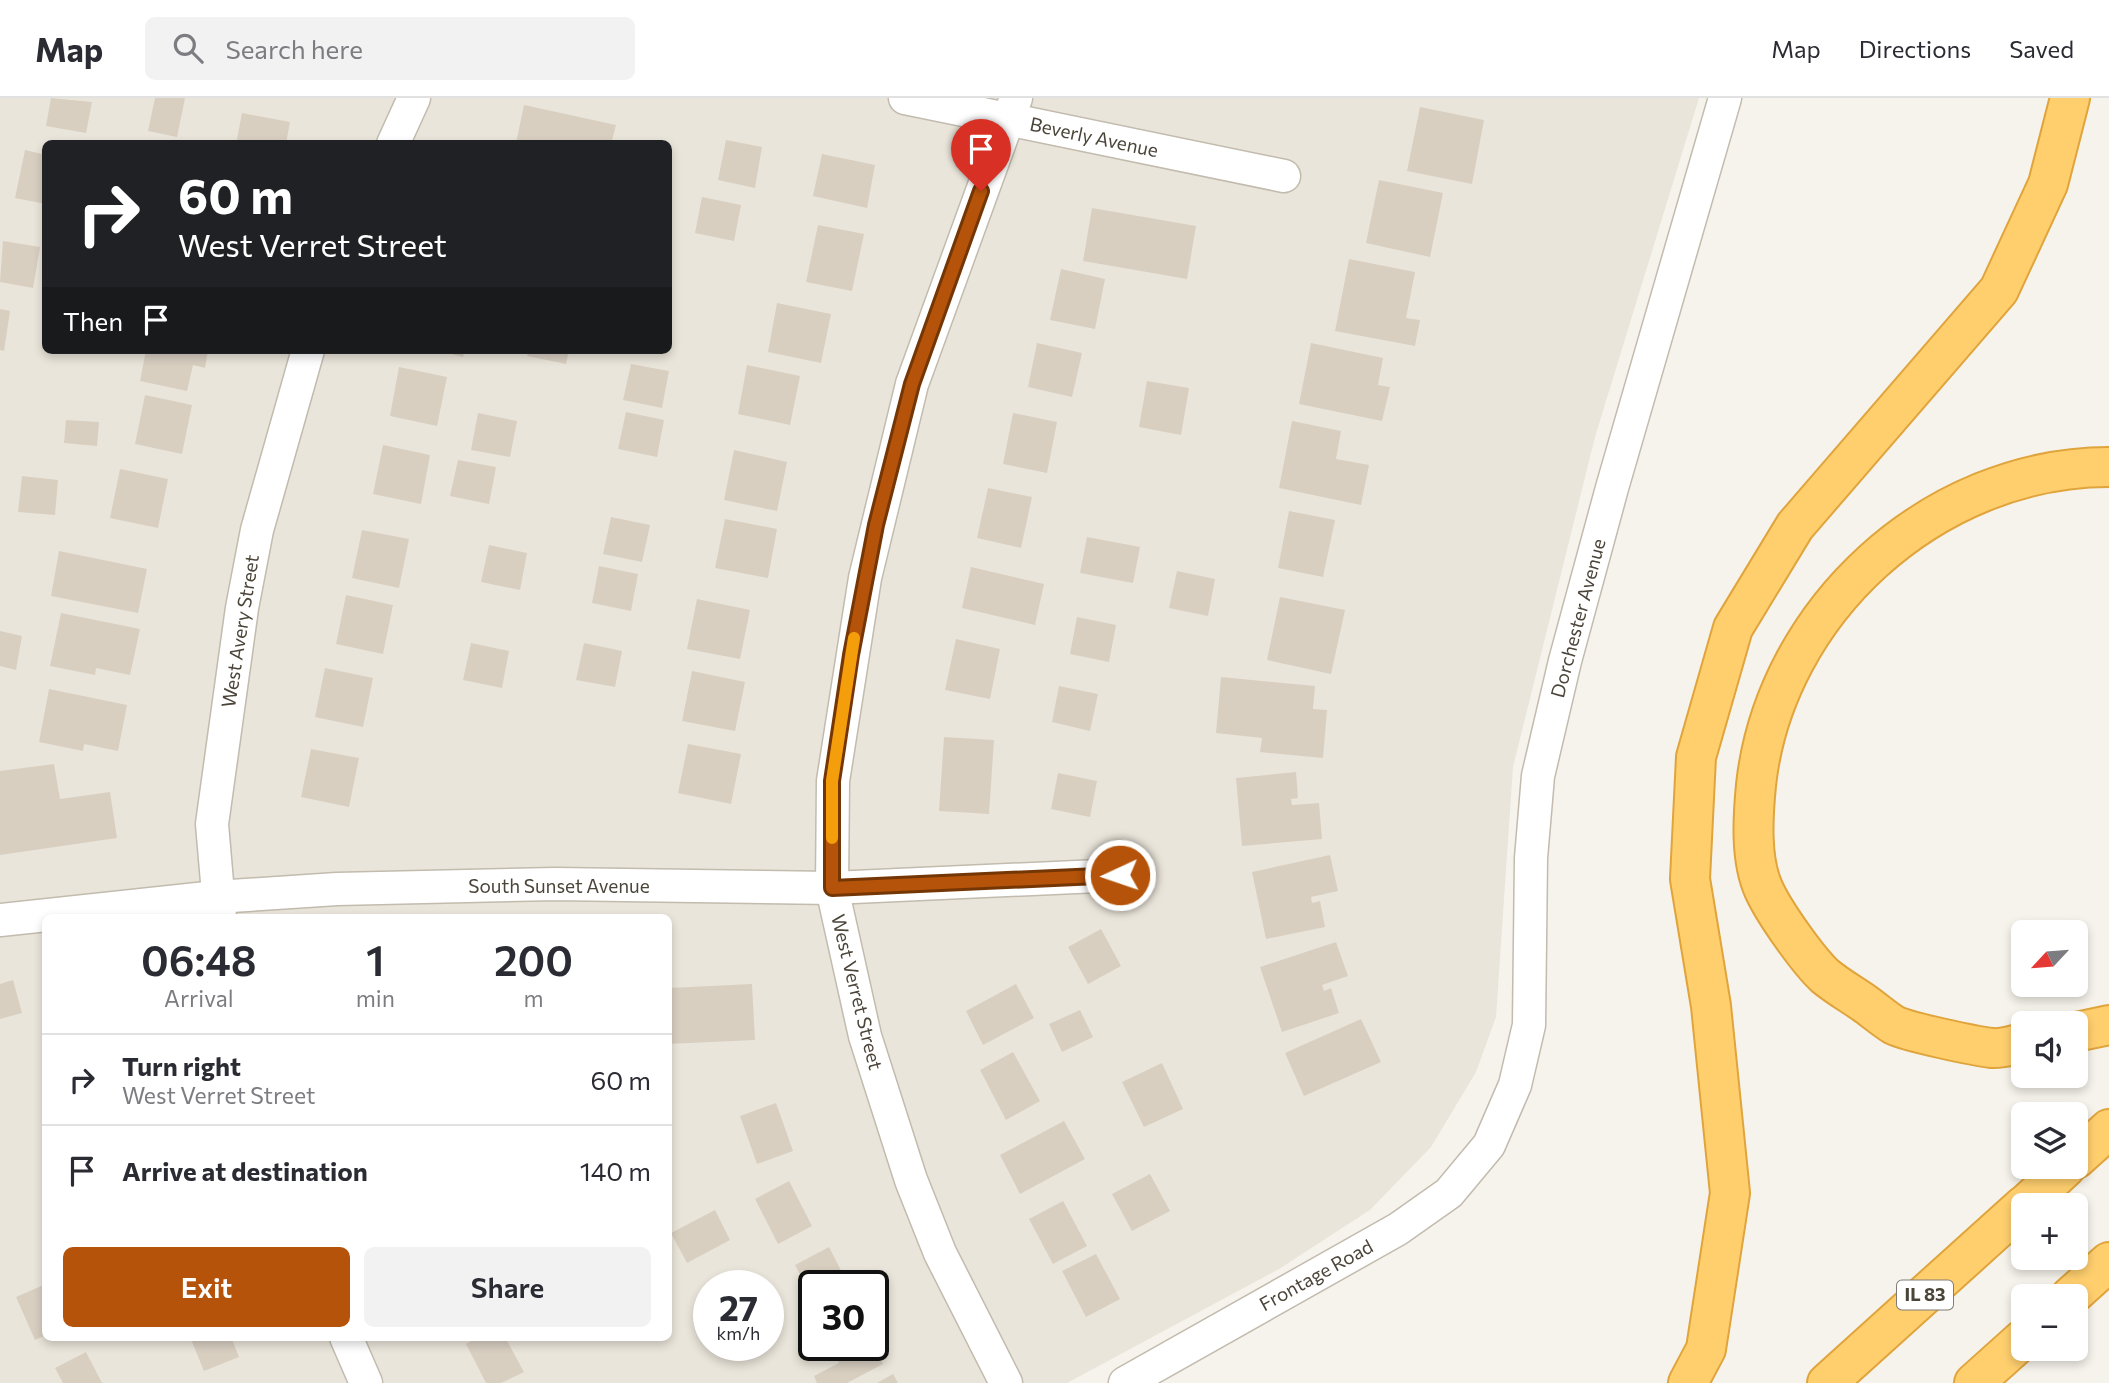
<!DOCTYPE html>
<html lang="en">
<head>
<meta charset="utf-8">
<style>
	:root { --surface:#fff; --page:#f2f2f3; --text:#2b2b33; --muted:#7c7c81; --line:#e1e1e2; --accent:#b45309 }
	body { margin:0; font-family:Commissioner,sans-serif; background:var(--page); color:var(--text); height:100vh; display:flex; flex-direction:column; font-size:26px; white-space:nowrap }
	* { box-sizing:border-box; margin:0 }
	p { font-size:23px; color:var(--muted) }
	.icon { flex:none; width:38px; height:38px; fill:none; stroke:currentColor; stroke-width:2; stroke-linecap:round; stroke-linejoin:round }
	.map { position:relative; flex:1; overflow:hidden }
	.panel { position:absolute; left:42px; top:816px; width:630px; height:427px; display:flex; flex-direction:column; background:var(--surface); border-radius:10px; box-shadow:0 4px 10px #0003 }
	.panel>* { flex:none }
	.guide { position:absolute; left:42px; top:42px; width:630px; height:214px; border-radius:10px; box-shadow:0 4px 10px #0003; background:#202124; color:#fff; overflow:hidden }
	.needle { width:46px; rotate:244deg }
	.buttons { position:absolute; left:2011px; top:822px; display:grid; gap:14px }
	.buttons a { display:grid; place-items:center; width:77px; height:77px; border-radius:10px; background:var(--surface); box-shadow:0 4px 10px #0003; font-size:35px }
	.speed { position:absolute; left:693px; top:1172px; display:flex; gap:14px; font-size:35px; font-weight:700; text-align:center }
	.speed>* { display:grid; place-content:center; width:91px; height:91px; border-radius:50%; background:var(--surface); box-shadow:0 4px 10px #0003; line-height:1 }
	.speed small { font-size:18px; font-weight:400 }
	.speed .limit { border:4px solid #111; border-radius:10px; background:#fff; color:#111 }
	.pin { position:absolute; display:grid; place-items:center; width:60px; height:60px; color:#fff; margin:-72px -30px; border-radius:50% 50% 50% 0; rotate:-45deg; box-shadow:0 0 7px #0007 }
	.pin .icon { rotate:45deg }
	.me { position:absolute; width:77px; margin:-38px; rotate:267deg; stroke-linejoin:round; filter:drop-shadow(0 0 5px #0008) }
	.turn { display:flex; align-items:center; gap:24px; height:147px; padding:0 21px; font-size:32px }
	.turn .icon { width:91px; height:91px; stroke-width:2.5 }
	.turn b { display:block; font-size:49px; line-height:60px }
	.then { display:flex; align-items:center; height:66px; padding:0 21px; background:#0003; gap:14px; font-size:26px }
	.eta { display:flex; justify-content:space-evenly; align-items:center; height:119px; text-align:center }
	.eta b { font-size:42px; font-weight:600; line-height:49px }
	.button { display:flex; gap:14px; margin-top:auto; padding:14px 21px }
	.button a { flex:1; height:80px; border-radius:10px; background:var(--accent); color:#fff; font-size:28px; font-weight:600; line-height:80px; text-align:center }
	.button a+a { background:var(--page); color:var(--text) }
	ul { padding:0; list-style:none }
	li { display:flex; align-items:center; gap:21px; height:91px; padding:0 21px; border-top:2px solid var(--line) }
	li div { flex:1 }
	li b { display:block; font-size:26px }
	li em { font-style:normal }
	header { display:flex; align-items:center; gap:42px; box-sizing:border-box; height:98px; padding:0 35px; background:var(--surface); border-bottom:2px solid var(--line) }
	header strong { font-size:33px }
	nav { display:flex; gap:38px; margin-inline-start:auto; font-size:24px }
	.search { width:490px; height:63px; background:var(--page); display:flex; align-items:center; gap:18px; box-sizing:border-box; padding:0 24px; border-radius:10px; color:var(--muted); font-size:26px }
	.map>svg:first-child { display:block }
	.residential { fill:#eae5da; fill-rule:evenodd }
	.building { fill:#d8cfc1 }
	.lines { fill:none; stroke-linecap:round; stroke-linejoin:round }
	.street-casing { stroke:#c2bbae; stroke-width:35 }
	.highway-casing { stroke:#e0a43c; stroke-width:42 }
	.street { stroke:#fff; stroke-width:32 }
	.highway { stroke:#ffcf6e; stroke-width:38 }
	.route-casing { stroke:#753606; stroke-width:18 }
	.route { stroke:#b45309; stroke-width:12 }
	.slow { stroke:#f59e0b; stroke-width:12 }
	.labels { text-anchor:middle; stroke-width:7; stroke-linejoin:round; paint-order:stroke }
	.shield { fill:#fff; stroke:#817c74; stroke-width:2 }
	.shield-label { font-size:18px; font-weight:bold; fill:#4b4439 }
	.street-label { font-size:19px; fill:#4b4439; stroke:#fff }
</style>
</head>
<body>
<header>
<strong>Map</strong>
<div class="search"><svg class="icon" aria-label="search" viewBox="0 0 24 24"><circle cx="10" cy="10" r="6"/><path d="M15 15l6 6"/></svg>Search here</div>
<nav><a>Map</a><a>Directions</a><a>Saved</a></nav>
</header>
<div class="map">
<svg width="2109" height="1285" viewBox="0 0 2109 1285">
	<rect width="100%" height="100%" fill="#f6f3ec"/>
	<!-- residential -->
	<path class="residential" d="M0 0H1699L1595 339 1513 669 1496 919 1476 974 1431 1049 1370 1112 1279 1171 1067 1285H0ZM46 46H668V252H46ZM46 819H668V1239H46ZM709 1188H768V1248H709ZM814 1188H873V1248H814Z"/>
	<!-- building -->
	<g class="building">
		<polygon points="51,0 92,4 86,35 46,28"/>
		<polygon points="155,0 185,0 177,39 148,33"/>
		<polygon points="524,7 616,27 611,46 516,45"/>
		<polygon points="1420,9 1484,22 1472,86 1407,73"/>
		<polygon points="242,15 290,24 286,46 236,46"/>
		<polygon points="726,42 762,49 755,90 718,82"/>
		<polygon points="25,52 46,57 46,106 15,100"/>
		<polygon points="822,56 875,67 867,110 813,98"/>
		<polygon points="1379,82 1443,95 1430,159 1366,145"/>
		<polygon points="702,99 741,107 734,143 695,135"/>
		<polygon points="1092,110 1196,128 1187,181 1083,163"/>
		<polygon points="818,127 864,136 852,193 806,184"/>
		<polygon points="3,143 40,149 33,190 0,184"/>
		<polygon points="1349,161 1415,174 1406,220 1420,222 1415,248 1335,233"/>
		<polygon points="1061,171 1105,181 1095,231 1050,222"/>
		<polygon points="777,205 831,216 821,265 768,254"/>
		<polygon points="0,211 10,213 4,253 0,252"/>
		<polygon points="1037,245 1082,255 1072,299 1028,289"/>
		<polygon points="1311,245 1383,260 1378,287 1390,289 1382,323 1299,306"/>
		<polygon points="146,252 208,252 205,270 193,267 187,293 140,283"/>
		<polygon points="437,252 465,252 463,259"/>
		<polygon points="529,252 569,252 566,266 527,258"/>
		<polygon points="631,266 669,273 662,310 623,302"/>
		<polygon points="747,267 800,278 790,327 738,316"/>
		<polygon points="399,269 447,279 437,328 390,318"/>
		<polygon points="1147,283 1189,290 1181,337 1139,329"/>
		<polygon points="145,297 192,307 182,356 135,346"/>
		<polygon points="626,314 664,322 657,359 618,351"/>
		<polygon points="478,315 517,323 510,359 471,352"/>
		<polygon points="1013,315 1057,324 1047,375 1003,366"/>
		<polygon points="66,322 99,324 97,348 64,345"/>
		<polygon points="1292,323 1341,333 1336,361 1369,367 1361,407 1279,390"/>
		<polygon points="383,347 430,357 421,406 373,396"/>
		<polygon points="734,352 787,364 777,413 724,402"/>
		<polygon points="458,362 496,369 489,406 450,398"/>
		<polygon points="120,371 168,381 158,430 110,420"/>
		<polygon points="22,378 58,382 55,417 18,414"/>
		<polygon points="988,390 1032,399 1021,450 977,440"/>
		<polygon points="1289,413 1335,422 1323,479 1278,470"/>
		<polygon points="611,419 650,427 642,464 603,456"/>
		<polygon points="725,421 777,431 768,480 715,470"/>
		<polygon points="362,432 409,441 399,490 352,480"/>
		<polygon points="1087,439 1140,449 1133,485 1080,475"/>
		<polygon points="489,447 527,455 520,492 481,484"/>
		<polygon points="59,453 147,471 138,515 51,498"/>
		<polygon points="599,468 638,476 631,513 592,505"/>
		<polygon points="971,469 1044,486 1035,527 962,510"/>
		<polygon points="1177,473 1215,481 1208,518 1169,510"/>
		<polygon points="346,497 393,507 383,556 336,546"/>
		<polygon points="1280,499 1345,512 1331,576 1267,562"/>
		<polygon points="697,501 750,512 740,561 687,551"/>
		<polygon points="61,515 140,531 130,577 96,570 95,577 50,568"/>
		<polygon points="1077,519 1116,527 1109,564 1070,556"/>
		<polygon points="0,533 22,538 16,572 0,568"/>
		<polygon points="956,541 1000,551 990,601 945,592"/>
		<polygon points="471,545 509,553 502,590 463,582"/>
		<polygon points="584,545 622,553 615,589 576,582"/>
		<polygon points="325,570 373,580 363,629 315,619"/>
		<polygon points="692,573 745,584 735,633 682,623"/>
		<polygon points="1221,579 1315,588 1313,611 1327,612 1323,660 1260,654 1262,640 1216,635"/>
		<polygon points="1059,588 1098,596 1090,633 1052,624"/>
		<polygon points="49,591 127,607 118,653 84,646 83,653 39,644"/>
		<polygon points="944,639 994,642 989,716 939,713"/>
		<polygon points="688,646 741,656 731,706 678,695"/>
		<polygon points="311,651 359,660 349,709 301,699"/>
		<polygon points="54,666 60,701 110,694 117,740 0,757 0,673"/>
		<polygon points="1296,674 1298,700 1291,701 1292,707 1319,705 1322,741 1242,748 1236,680"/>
		<polygon points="1058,675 1097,683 1090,719 1051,711"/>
		<polygon points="1330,757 1338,793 1311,799 1312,805 1320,803 1325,829 1266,841 1252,774"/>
		<polygon points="1101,831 1121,868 1088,886 1068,849"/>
		<polygon points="1336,844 1348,878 1322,887 1324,893 1331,890 1339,915 1282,934 1260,869"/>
		<polygon points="13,882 22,915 0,921 0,886"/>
		<polygon points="752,886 755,942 668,946 668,890"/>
		<polygon points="1016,886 1034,920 983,947 966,913"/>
		<polygon points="1080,912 1093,939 1062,954 1049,926"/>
		<polygon points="1361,921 1381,964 1304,998 1285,955"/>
		<polygon points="1013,954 1040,1003 1006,1022 980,972"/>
		<polygon points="1162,965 1183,1011 1144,1029 1122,984"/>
		<polygon points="776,1005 793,1053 757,1066 740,1018"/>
		<polygon points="1064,1023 1085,1061 1020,1096 1000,1057"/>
		<polygon points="1150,1076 1170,1113 1132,1133 1112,1096"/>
		<polygon points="789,1083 812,1128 778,1146 755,1101"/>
		<polygon points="1063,1103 1087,1148 1053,1166 1029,1121"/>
		<polygon points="715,1112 730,1142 687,1165 671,1135"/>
		<polygon points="829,1149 849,1188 814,1188 814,1203 795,1167"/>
		<polygon points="1096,1156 1120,1201 1086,1219 1062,1173"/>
		<polygon points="757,1176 763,1188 729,1188"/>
		<polygon points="46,1186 46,1237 35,1242 16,1199"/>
		<polygon points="190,1239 231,1239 239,1259 204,1273"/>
		<polygon points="479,1239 505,1239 524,1274 501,1285 486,1285 466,1246"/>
		<polygon points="830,1248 874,1248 883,1266 847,1285 817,1285 814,1278 839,1265"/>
		<polygon points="86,1254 102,1285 63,1285 55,1270"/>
		<polygon points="893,1276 898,1285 877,1285"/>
	</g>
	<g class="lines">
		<!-- street casing -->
		<g class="street-casing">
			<g id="street">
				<polyline points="905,0 1284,78"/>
				<polyline points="393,46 414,0"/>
				<polyline points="220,819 212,726 242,510 257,432 308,252"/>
				<polyline points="0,822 216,799 337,791 555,786 832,790 1120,777"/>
				<polyline points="346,1239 366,1285"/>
				<polyline points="1006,1285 940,1155 911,1082 865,938 832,790 833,683 865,480 912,286 1016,0"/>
				<polyline points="1125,1285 1398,1131 1449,1095 1489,1047 1515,987 1529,927 1531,760 1538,678 1565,563 1612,390 1725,0"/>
			</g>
		</g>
		<!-- highway casing -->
		<g class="highway-casing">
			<g id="highway">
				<polyline points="2076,934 2109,927"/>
				<path d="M2023 945C2013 947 2002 951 1992 950 1975 948 1908 934 1894 927 1884 921 1874 912 1864 905 1851 896 1837 888 1825 878 1807 861 1774 814 1764 792 1750 762 1753 718 1756 687 1775 513 1933 369 2109 369"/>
				<polyline points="2076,1061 2109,1031"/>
				<polyline points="2024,1108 2066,1069"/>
				<polyline points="2070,1199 2109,1164"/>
				<polyline points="1688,1285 1706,1251 1730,1095 1711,908 1690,781 1696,659 1733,530 1795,428 1999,192 2048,86 2070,0"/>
				<polyline points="1827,1285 2023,1108"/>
				<polyline points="1974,1285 2023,1241"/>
			</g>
		</g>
		<!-- street -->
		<use href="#street" class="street"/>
		<!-- highway -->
		<use href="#highway" class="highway"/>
	</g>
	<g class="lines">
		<!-- route casing -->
		<g class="route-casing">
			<polyline id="route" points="981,93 912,286 876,427 851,557 832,683 832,790 1120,777"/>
		</g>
		<!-- route -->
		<use href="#route" class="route"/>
		<!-- slow -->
		<polyline class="slow" points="832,740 832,683 854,540"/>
	</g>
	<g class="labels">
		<!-- shield labels -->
		<rect class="shield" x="1897" y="1182.5" width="56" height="29" rx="5"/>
		<g class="shield-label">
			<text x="1925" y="1203">IL 83</text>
		</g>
		<!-- street labels -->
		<g class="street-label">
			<text transform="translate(1094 39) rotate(12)" y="7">Beverly Avenue</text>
			<text transform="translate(1578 520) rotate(-75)" y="7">Dorchester Avenue</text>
			<text transform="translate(240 533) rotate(-81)" y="7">West Avery Street</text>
			<text x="559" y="795">South Sunset Avenue</text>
			<text transform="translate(857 894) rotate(76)" y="7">West Verret Street</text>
			<text transform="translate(1316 1177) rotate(-29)" y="7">Frontage Road</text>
		</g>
	</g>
</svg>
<div class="buttons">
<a><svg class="needle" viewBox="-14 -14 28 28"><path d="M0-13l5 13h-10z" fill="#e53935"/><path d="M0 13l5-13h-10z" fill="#7c7c81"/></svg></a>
<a><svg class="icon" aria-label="sound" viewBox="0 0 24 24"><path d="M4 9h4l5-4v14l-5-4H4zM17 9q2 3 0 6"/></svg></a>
<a><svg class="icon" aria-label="layers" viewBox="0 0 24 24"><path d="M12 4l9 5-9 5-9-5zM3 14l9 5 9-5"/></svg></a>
<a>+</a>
<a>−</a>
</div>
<div class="speed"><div>27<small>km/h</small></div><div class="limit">30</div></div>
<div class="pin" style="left:981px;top:93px;background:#d93025"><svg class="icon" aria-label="arrive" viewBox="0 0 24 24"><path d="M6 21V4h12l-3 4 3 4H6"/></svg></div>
<svg class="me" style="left:1120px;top:777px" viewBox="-20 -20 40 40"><circle r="17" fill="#b45309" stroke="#fff" stroke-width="3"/><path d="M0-11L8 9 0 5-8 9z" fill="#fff"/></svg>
<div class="guide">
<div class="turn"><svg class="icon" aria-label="right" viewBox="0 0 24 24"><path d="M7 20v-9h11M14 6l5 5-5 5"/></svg><div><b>60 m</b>West Verret Street</div></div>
<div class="then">Then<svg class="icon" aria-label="arrive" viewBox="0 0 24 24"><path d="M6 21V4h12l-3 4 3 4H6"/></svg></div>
</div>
<section class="panel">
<div class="eta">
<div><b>06:48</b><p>Arrival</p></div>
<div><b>1</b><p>min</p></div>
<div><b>200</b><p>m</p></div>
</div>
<ul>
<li><svg class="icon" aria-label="right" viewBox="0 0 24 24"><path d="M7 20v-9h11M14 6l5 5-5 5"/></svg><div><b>Turn right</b><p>West Verret Street</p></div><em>60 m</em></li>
<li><svg class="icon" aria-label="arrive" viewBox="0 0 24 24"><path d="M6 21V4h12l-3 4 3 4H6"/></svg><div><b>Arrive at destination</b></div><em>140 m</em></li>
</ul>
<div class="button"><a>Exit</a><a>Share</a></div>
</section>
</div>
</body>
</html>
